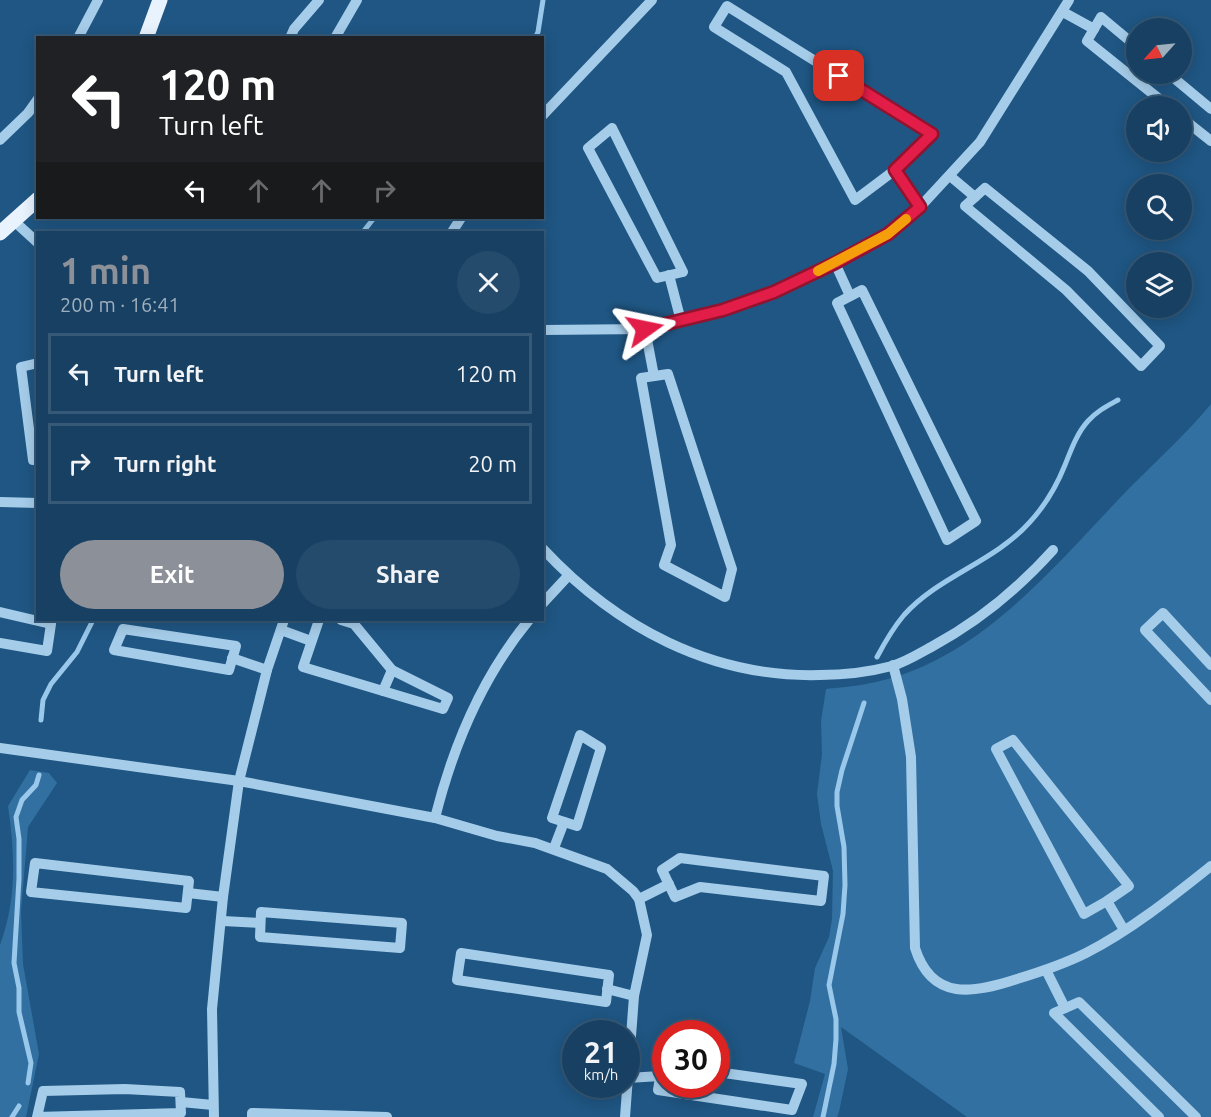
<!DOCTYPE html>
<html lang="en">
<head>
<meta charset="utf-8">
<style>
	:root { --surface:#174062; --page:#244b6b; --text:#f1f3f6; --muted:#9eafbe; --line:#365977; --accent:#8c9099 }
	body { margin:0; font-family:Ubuntu,sans-serif; background:var(--page); color:var(--text); height:100vh; display:flex; flex-direction:column; font-size:22px; white-space:nowrap }
	* { box-sizing:border-box; margin:0 }
	p { font-size:20px; color:var(--muted) }
	.icon { flex:none; width:33px; height:33px; fill:none; stroke:currentColor; stroke-width:2; stroke-linecap:round; stroke-linejoin:round }
	.map { position:relative; flex:1; overflow:hidden }
	.panel { position:absolute; left:36px; top:231px; width:508px; height:390px; display:flex; flex-direction:column; background:var(--surface); border-radius:0px; box-shadow:0 3px 15px #0003,0 0 0 2px var(--line) }
	.panel>* { flex:none }
	.top-card { position:absolute; left:36px; top:36px; width:508px; height:183px; border-radius:0px; box-shadow:0 3px 15px #0003,0 0 0 2px var(--line); background:#202124; color:#fff; overflow:hidden }
	.needle { width:39px; rotate:243deg }
	.fabs { position:absolute; left:1126px; top:18px; display:grid; gap:12px }
	.fabs a { display:grid; place-items:center; width:66px; height:66px; border-radius:50%; background:var(--surface); box-shadow:0 3px 15px #0003,0 0 0 2px var(--line); font-size:30px }
	.speed { position:absolute; left:562px; top:1020px; display:flex; gap:12px; font-size:30px; font-weight:700; text-align:center }
	.speed>* { display:grid; place-content:center; width:78px; height:78px; border-radius:50%; background:var(--surface); box-shadow:0 3px 15px #0003,0 0 0 2px var(--line); line-height:1 }
	.speed small { font-size:15px; font-weight:400 }
	.speed .limit { border:9px solid #d22; background:#fff; color:#111 }
	.pin { position:absolute; display:grid; place-items:center; width:51px; height:51px; color:#fff; margin:-26px; border-radius:12px; box-shadow:0 3px 9px #0006 }
	.me { position:absolute; width:66px; margin:-33px; rotate:78deg; stroke-linejoin:round; filter:drop-shadow(0 0 4px #0008) }
	.turn { display:flex; align-items:center; gap:21px; height:126px; padding:0 24px; font-size:27px }
	.turn .icon { width:78px; height:78px; stroke-width:2.5 }
	.turn b { display:block; font-size:42px; line-height:51px }
	.lanes { display:flex; align-items:center; height:57px; padding:0 24px; background:#0003; justify-content:center; gap:30px; direction:ltr }
	.lanes .off { opacity:.35 }
	.round { display:grid; place-items:center; flex:none; width:63px; height:63px; border-radius:32px; background:var(--page) }
	.summary { display:flex; align-items:center; justify-content:space-between; height:102px; padding:0 24px }
	h1 { font-size:36px; font-weight:600; line-height:45px; color:var(--accent) }
	.action { display:flex; gap:12px; margin-top:auto; padding:12px 24px }
	.action a { flex:1; height:69px; border-radius:36px; background:var(--accent); color:#fff; font-size:24px; font-weight:600; line-height:69px; text-align:center }
	.action a+a { background:var(--page); color:var(--text) }
	ul { padding:0; list-style:none }
	li { display:flex; align-items:center; gap:18px; height:81px; margin:0 12px 9px; padding:0 12px; border:3px solid var(--line); border-radius:0px }
	li div { flex:1 }
	li b { display:block; font-size:22px }
	li em { font-style:normal }
	.map>svg:first-child { display:block }
	.green { fill:#3270a1 }
	.lines { fill:none; stroke-linecap:round; stroke-linejoin:round }
	.stream { stroke:#99c8eb; stroke-width:5 }
	.minor { stroke:#a5cce9; stroke-width:10 }
	.major { stroke:#e9f3fe; stroke-width:15 }
	.route-casing { stroke:#92132f; stroke-width:15 }
	.route { stroke:#e11d48; stroke-width:10 }
	.slow { stroke:#f59e0b; stroke-width:10 }
</style>
</head>
<body>
<div class="map">
<svg width="1211" height="1117" viewBox="0 0 1211 1117">
	<rect width="100%" height="100%" fill="#1f5683"/>
	<!-- green -->
	<g class="green">
		<path d="M1211 404V1117H967L841 1027 848 1069 839 1112 837 1117H813L825 1074 794 1063 810 1001 815 968 829 937 832 919 833 871 821 824 817 794 822 754 821 721 826 689C843 687 860 686 876 682 976 660 1049 573 1116 502 1147 469 1182 439 1211 404Z"/>
		<path d="M30 770 49 773 57 783 28 827 21 912 23 964 39 1054 26 1117H0V945C17 899 15 854 8 806Z"/>
	</g>
	<g class="lines">
		<!-- stream -->
		<g class="stream">
			<polyline points="535,38 538,32 543,0"/>
			<polyline points="363,232 374,218"/>
			<path d="M877 657C885 642 893 628 904 615 939 576 994 562 1029 523 1044 507 1057 485 1065 465 1071 450 1077 433 1088 421 1097 411 1107 406 1118 400"/>
			<polyline points="41,720 43,700 51,684 77,652 93,620"/>
			<polyline points="28,1083 31,1063 19,1012 19,988 14,963 19,879 19,839 16,817 22,800 36,785 39,775"/>
			<polyline points="12,1117 19,1106"/>
			<polyline points="823,1117 834,1064 836,1039 836,1019 829,985 843,914 845,885 844,847 837,806 837,792 842,770 864,703"/>
		</g>
		<!-- minor -->
		<g class="minor">
			<polygon points="727,6 932,134 895,170 855,200 786,72 714,27"/>
			<polyline points="1063,12 1094,29"/>
			<polyline points="78,38 98,0"/>
			<polyline points="290,38 294,29 319,0"/>
			<polyline points="335,38 357,0"/>
			<polyline points="1137,47 1101,17 1087,41 1168,106"/>
			<polyline points="1169,74 1211,109"/>
			<polyline points="543,115 652,0"/>
			<polyline points="1182,118 1211,141"/>
			<polygon points="612,128 683,272 657,278 588,148"/>
			<polyline points="0,140 28,113 38,99"/>
			<polyline points="895,170 920,207"/>
			<polyline points="950,176 975,197"/>
			<polygon points="985,188 1088,271 1160,346 1141,366 1066,290 965,206"/>
			<polyline points="14,221 38,243"/>
			<polyline points="452,232 461,218"/>
			<polyline points="835,263 850,296"/>
			<polyline points="669,275 681,321"/>
			<polygon points="862,290 976,521 947,540 837,303"/>
			<polyline points="645,329 654,376"/>
			<polyline points="543,330 645,329 723,310 773,292 835,263 888,234 920,207 980,142 1069,0"/>
			<polyline points="38,363 21,367 33,460 38,460"/>
			<polygon points="668,374 732,569 725,597 664,565 671,545 641,378"/>
			<polyline points="0,502 38,503"/>
			<path d="M543 549C616 627 711 678 820 675 844 675 869 672 892 666 906 662 920 653 933 646 979 621 1018 589 1053 550"/>
			<polyline points="543,603 568,576"/>
			<polyline points="0,612 51,624 47,651 0,643"/>
			<polyline points="319,620 303,667 383,691 392,670 354,624 341,620"/>
			<polygon points="123,629 236,646 229,670 114,650"/>
			<polyline points="281,630 311,641"/>
			<polyline points="232,658 267,670"/>
			<path d="M893 665 902 699 911 757 915 948C932 1002 974 993 1017 979 1040 972 1064 964 1086 953 1131 930 1172 897 1211 866"/>
			<polyline points="1211,665 1163,613 1145,630 1211,700"/>
			<polyline points="383,691 443,709 448,698 392,670"/>
			<polygon points="580,735 601,748 577,826 552,818"/>
			<polygon points="1013,740 1129,886 1107,901 1084,914 996,749"/>
			<polyline points="0,748 239,781 435,818 497,836 535,843 607,869 633,891 639,899 647,935 634,996 625,1117"/>
			<path d="M435 818C453 746 482 677 529 620"/>
			<polyline points="554,848 564,822"/>
			<polygon points="680,858 824,876 821,901 700,887 675,897 662,870"/>
			<polygon points="35,863 189,881 186,908 31,892"/>
			<polyline points="188,893 223,897"/>
			<polyline points="639,899 669,884"/>
			<polyline points="1107,901 1124,930"/>
			<polygon points="261,912 402,923 400,948 260,937"/>
			<polyline points="223,921 260,923"/>
			<polygon points="461,953 609,975 606,1002 457,980"/>
			<polyline points="1046,970 1065,1008"/>
			<polyline points="607,989 634,996"/>
			<polyline points="666,1065 662,1064 658,1090 792,1110 802,1084 717,1072"/>
			<polyline points="628,1078 660,1076"/>
			<polygon points="125,1089 180,1092 181,1113 37,1117 43,1091"/>
			<polyline points="181,1102 213,1105"/>
			<polyline points="214,1117 212,1009 223,897 239,781 267,670 284,620"/>
			<polyline points="252,1117 252,1113 387,1117"/>
			<polyline points="1159,1117 1054,1013 1079,1002 1196,1117"/>
		</g>
		<!-- major -->
		<g class="major">
			<polyline points="146,38 160,0"/>
			<polyline points="0,233 38,199"/>
		</g>
	</g>
	<g class="lines">
		<!-- route casing -->
		<g class="route-casing">
			<polyline id="route" points="645,329 723,310 774,292 835,263 888,234 920,207 895,170 932,134 839,76"/>
		</g>
		<!-- route -->
		<use href="#route" class="route"/>
		<!-- slow -->
		<polyline class="slow" points="818,271 888,234 906,219"/>
	</g>
</svg>
<div class="fabs">
<a><svg class="needle" viewBox="-14 -14 28 28"><path d="M0-13l5 13h-10z" fill="#e53935"/><path d="M0 13l5-13h-10z" fill="#9eafbe"/></svg></a>
<a><svg class="icon" aria-label="sound" viewBox="0 0 24 24"><path d="M4 9h4l5-4v14l-5-4H4zM17 9q2 3 0 6"/></svg></a>
<a><svg class="icon" aria-label="search" viewBox="0 0 24 24"><circle cx="10" cy="10" r="6"/><path d="M15 15l6 6"/></svg></a>
<a><svg class="icon" aria-label="layers" viewBox="0 0 24 24"><path d="M12 4l9 5-9 5-9-5zM3 14l9 5 9-5"/></svg></a>
</div>
<div class="speed"><div>21<small>km/h</small></div><div class="limit">30</div></div>
<div class="pin" style="left:839px;top:76px;background:#d93025"><svg class="icon" aria-label="arrive" viewBox="0 0 24 24"><path d="M6 21V4h12l-3 4 3 4H6"/></svg></div>
<svg class="me" style="left:645px;top:329px" viewBox="-20 -20 40 40"><path d="M0-17L14 15 0 8-14 15z" fill="#e11d48" stroke="#fff" stroke-width="4"/></svg>
<div class="top-card">
<div class="turn"><svg class="icon" aria-label="left" viewBox="0 0 24 24"><path d="M17 20v-9H6M10 6l-5 5 5 5"/></svg><div><b>120 m</b>Turn left</div></div>
<div class="lanes"><svg class="icon" aria-label="left" viewBox="0 0 24 24"><path d="M17 20v-9H6M10 6l-5 5 5 5"/></svg><svg class="icon off" aria-label="ahead" viewBox="0 0 24 24"><path d="M12 20V5M6 11l6-6 6 6"/></svg><svg class="icon off" aria-label="ahead" viewBox="0 0 24 24"><path d="M12 20V5M6 11l6-6 6 6"/></svg><svg class="icon off" aria-label="right" viewBox="0 0 24 24"><path d="M7 20v-9h11M14 6l5 5-5 5"/></svg></div>
</div>
<section class="panel">
<div class="summary"><div><h1>1 min</h1><p>200 m · 16:41</p></div><a class="round"><svg class="icon" aria-label="close" viewBox="0 0 24 24"><path d="M6 6l12 12M18 6L6 18"/></svg></a></div>
<ul>
<li><svg class="icon" aria-label="left" viewBox="0 0 24 24"><path d="M17 20v-9H6M10 6l-5 5 5 5"/></svg><div><b>Turn left</b></div><em>120 m</em></li>
<li><svg class="icon" aria-label="right" viewBox="0 0 24 24"><path d="M7 20v-9h11M14 6l5 5-5 5"/></svg><div><b>Turn right</b></div><em>20 m</em></li>
</ul>
<div class="action"><a>Exit</a><a>Share</a></div>
</section>
</div>
</body>
</html>
